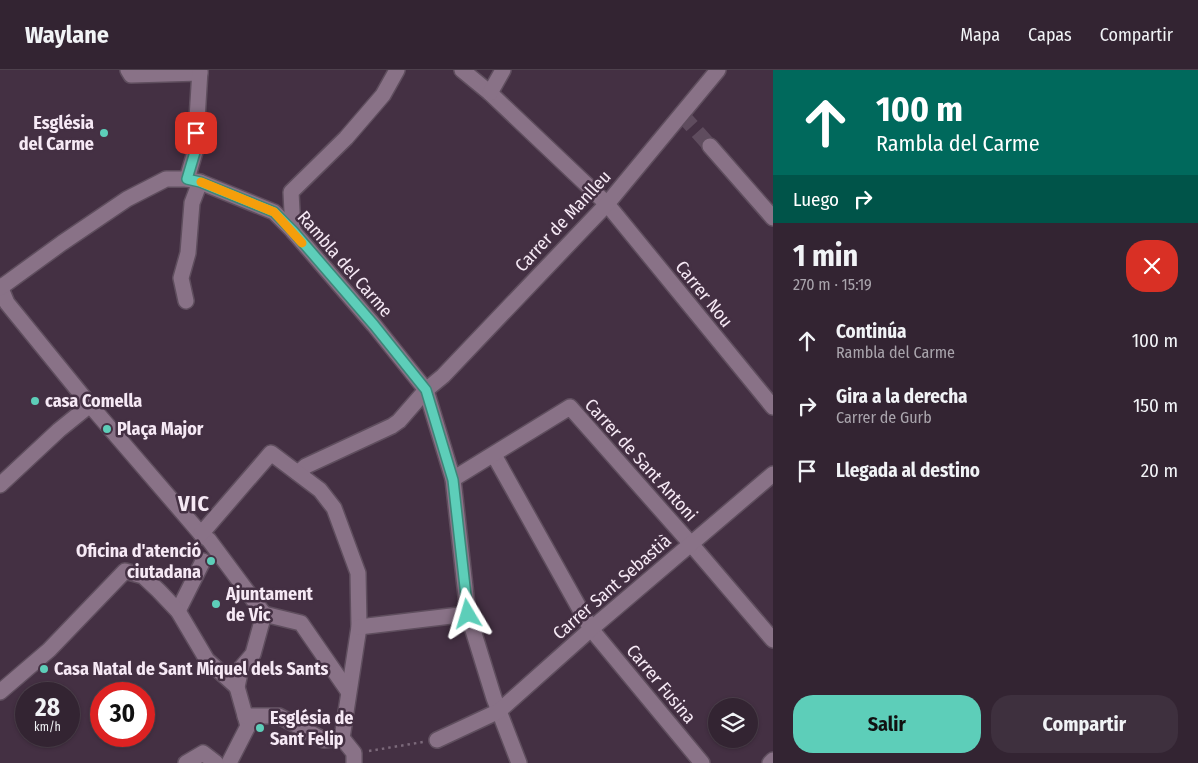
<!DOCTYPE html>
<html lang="es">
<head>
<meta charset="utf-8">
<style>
	:root { --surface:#332432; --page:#3e303e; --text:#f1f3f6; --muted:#a9a4ac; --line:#4e414d; --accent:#5dceb9 }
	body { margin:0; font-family:"Fira Sans Condensed",sans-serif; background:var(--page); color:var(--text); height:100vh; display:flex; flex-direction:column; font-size:19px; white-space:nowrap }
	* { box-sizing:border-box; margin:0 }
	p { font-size:16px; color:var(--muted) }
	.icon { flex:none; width:28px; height:28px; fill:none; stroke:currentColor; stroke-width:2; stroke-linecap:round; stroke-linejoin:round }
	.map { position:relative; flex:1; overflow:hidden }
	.details { display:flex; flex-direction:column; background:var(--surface); width:425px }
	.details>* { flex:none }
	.top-card { background:#00695c; color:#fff; overflow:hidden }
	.fabs { position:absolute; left:708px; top:628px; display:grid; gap:10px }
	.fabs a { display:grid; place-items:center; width:50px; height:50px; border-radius:50%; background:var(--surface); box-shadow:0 1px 4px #0004,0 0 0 1px var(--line); font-size:25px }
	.speed { position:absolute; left:15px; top:612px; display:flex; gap:10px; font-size:25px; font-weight:700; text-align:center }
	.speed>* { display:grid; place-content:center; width:65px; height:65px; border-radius:50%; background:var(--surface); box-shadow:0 1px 4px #0004,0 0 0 1px var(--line); line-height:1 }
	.speed small { font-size:12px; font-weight:400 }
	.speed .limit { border:8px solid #d22; background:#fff; color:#111 }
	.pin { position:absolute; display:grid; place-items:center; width:42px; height:42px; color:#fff; margin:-21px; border-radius:10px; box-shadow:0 2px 8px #0006 }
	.me { position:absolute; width:55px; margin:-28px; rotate:353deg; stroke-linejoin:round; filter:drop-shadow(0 0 4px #0008) }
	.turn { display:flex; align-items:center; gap:18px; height:105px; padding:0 20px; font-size:22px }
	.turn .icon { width:65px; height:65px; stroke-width:2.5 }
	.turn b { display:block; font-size:35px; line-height:42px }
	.then { display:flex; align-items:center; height:48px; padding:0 20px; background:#0003; gap:10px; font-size:19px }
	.round { display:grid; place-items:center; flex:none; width:52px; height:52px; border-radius:20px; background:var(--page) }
	.overview { display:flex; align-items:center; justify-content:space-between; height:85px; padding:0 20px }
	h1 { font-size:30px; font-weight:700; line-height:38px }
	.cta { display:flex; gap:10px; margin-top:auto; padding:10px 20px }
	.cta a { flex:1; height:58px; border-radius:20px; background:var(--accent); color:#111; font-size:20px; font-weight:700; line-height:58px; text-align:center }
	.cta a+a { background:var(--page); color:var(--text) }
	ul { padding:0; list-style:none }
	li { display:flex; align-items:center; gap:15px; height:65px; padding:0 20px }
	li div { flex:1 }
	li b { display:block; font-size:19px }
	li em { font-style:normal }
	header { display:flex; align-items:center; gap:30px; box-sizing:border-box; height:70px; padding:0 25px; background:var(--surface); border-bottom:1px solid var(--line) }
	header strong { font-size:24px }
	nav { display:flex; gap:28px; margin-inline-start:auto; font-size:18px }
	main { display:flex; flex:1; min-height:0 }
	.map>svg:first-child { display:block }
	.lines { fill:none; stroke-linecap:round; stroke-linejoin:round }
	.street-tunnel { stroke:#5f4c5e; stroke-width:15; stroke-dasharray:15 8; stroke-linecap:butt }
	.street-casing { stroke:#5f4e5e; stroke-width:18 }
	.path { stroke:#7b697a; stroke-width:2.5; stroke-dasharray:2.5 4; stroke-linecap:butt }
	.street { stroke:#897287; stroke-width:15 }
	.route-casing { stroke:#3c8678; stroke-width:12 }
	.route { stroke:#5dceb9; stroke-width:9 }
	.slow { stroke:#f59e0b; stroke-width:9 }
	.poi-dot { fill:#5dceb9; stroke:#443043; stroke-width:2 }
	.labels { text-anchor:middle; stroke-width:5; stroke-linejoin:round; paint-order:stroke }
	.poi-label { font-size:18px; font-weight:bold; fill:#f6e9f5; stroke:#443043; text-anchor:start }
	.street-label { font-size:18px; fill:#f6e9f5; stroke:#443043 }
	.district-label { font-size:22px; font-weight:bold; letter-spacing:1px; fill:#f6e9f5; stroke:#443043 }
</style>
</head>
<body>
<header>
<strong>Waylane</strong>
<nav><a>Mapa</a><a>Capas</a><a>Compartir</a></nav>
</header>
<main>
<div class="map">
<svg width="773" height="693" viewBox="0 0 773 693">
	<rect width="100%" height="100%" fill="#443043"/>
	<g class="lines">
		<!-- street-tunnel -->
		<polyline class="street-tunnel" points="682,45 710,76"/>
		<!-- street casing -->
		<g class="street-casing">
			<g id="street">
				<polyline points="128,0 131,5 200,3"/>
				<polyline points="462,0 490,23 607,134 773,337"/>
				<polyline points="490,23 503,0"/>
				<polyline points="710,76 773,148"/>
				<polyline points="187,109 195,82 200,0"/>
				<polyline points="293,161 291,122 346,68 383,25 397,0"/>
				<polyline points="0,216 7,233 90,335 201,464 209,470 264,544 253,584 241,598 237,617 248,656 229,693"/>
				<polyline points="0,218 62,173 127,129 166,109 187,109 200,112 274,142 293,161 374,255 426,320 453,409 468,544 494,628 519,693"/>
				<polyline points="186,231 181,208 188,183 192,133 200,112"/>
				<polyline points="494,385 591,559 702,693"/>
				<polyline points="298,403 306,396 392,356 399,351 426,320 443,306 607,134 718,0"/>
				<polyline points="453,409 570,337 691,474 773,570"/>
				<polyline points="0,415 59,360 90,335"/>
				<polyline points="201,464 271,383 320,420 334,438 358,503 359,557 342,668"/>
				<polyline points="178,541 203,491"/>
				<polyline points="264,544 301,553 348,621"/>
				<polyline points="359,557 468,544"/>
				<polyline points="0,622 49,580 125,501 143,506 159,521 178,541 207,590 237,617"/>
				<polyline points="245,646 279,646 324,670 342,668"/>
				<polyline points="342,668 354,683 354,693"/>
				<polyline points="437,670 499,641 591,559 773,404"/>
				<polyline points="186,693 203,683 216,693"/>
				<polyline points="770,693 773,690"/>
			</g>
		</g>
		<!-- path -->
		<polyline class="path" points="369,681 423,672"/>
		<!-- street -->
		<use href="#street" class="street"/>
	</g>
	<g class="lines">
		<!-- route casing -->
		<g class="route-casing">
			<polyline id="route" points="196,63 195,82 187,109 200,112 274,142 293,161 374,255 426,320 453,410 468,544"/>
		</g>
		<!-- route -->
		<use href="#route" class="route"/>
		<!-- slow -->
		<polyline class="slow" points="201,112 274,142 302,173"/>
	</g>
	<!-- markers -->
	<g class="poi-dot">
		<circle cx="104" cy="63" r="5"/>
		<circle cx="35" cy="331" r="5"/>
		<circle cx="107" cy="359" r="5"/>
		<circle cx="211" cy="491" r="5"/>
		<circle cx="216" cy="534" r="5"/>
		<circle cx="44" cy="599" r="5"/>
		<circle cx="260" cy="658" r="5"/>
	</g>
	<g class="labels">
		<!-- poi labels -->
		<g class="poi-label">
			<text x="94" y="59" text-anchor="end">Església<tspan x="94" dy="21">del Carme</tspan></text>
			<text x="45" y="337">casa Comella</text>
			<text x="117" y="365">Plaça Major</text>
			<text x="201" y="487" text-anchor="end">Oficina d'atenció<tspan x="201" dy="21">ciutadana</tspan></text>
			<text x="226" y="530">Ajuntament<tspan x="226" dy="21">de Vic</tspan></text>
			<text x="54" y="605">Casa Natal de Sant Miquel dels Sants</text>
			<text x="270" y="654">Església de<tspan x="270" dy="21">Sant Felip</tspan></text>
		</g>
		<!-- street labels -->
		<g class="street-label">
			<text transform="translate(563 151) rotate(-47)" y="6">Carrer de Manlleu</text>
			<text transform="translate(345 194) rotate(49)" y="6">Rambla del Carme</text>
			<text transform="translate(704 224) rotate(51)" y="6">Carrer Nou</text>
			<text transform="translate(641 390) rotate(48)" y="6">Carrer de Sant Antoni</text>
			<text transform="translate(612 517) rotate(-41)" y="6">Carrer Sant Sebastià</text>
			<text transform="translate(661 614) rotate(50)" y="6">Carrer Fusina</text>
		</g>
		<!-- district labels -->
		<g class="district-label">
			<text x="194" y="441">VIC</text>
		</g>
	</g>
</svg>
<div class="fabs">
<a><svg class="icon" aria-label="layers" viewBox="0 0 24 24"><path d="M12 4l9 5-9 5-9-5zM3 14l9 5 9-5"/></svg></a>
</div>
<div class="speed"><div>28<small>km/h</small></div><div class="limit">30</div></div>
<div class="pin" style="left:196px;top:63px;background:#d93025"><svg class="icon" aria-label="arrive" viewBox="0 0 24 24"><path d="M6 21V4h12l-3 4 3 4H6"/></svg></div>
<svg class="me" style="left:468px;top:544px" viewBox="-20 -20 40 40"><path d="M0-17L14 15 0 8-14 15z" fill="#5dceb9" stroke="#fff" stroke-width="4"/></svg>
</div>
<section class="details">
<div class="top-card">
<div class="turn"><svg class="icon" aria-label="ahead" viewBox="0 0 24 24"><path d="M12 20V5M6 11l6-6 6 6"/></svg><div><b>100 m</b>Rambla del Carme</div></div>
<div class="then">Luego<svg class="icon" aria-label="right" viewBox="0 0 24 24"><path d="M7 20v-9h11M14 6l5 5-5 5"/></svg></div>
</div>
<div class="overview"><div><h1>1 min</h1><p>270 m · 15:19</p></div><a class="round" style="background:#d93025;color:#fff"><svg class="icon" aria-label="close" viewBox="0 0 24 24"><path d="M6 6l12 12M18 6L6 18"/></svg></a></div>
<ul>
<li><svg class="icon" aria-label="ahead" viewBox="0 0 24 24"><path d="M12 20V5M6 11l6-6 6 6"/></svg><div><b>Continúa</b><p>Rambla del Carme</p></div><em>100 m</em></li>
<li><svg class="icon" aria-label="right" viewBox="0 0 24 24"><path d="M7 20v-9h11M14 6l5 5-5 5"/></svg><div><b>Gira a la derecha</b><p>Carrer de Gurb</p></div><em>150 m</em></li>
<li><svg class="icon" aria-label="arrive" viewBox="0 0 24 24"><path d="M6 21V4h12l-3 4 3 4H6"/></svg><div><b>Llegada al destino</b></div><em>20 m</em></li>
</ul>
<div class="cta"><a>Salir</a><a>Compartir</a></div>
</section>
</main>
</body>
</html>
